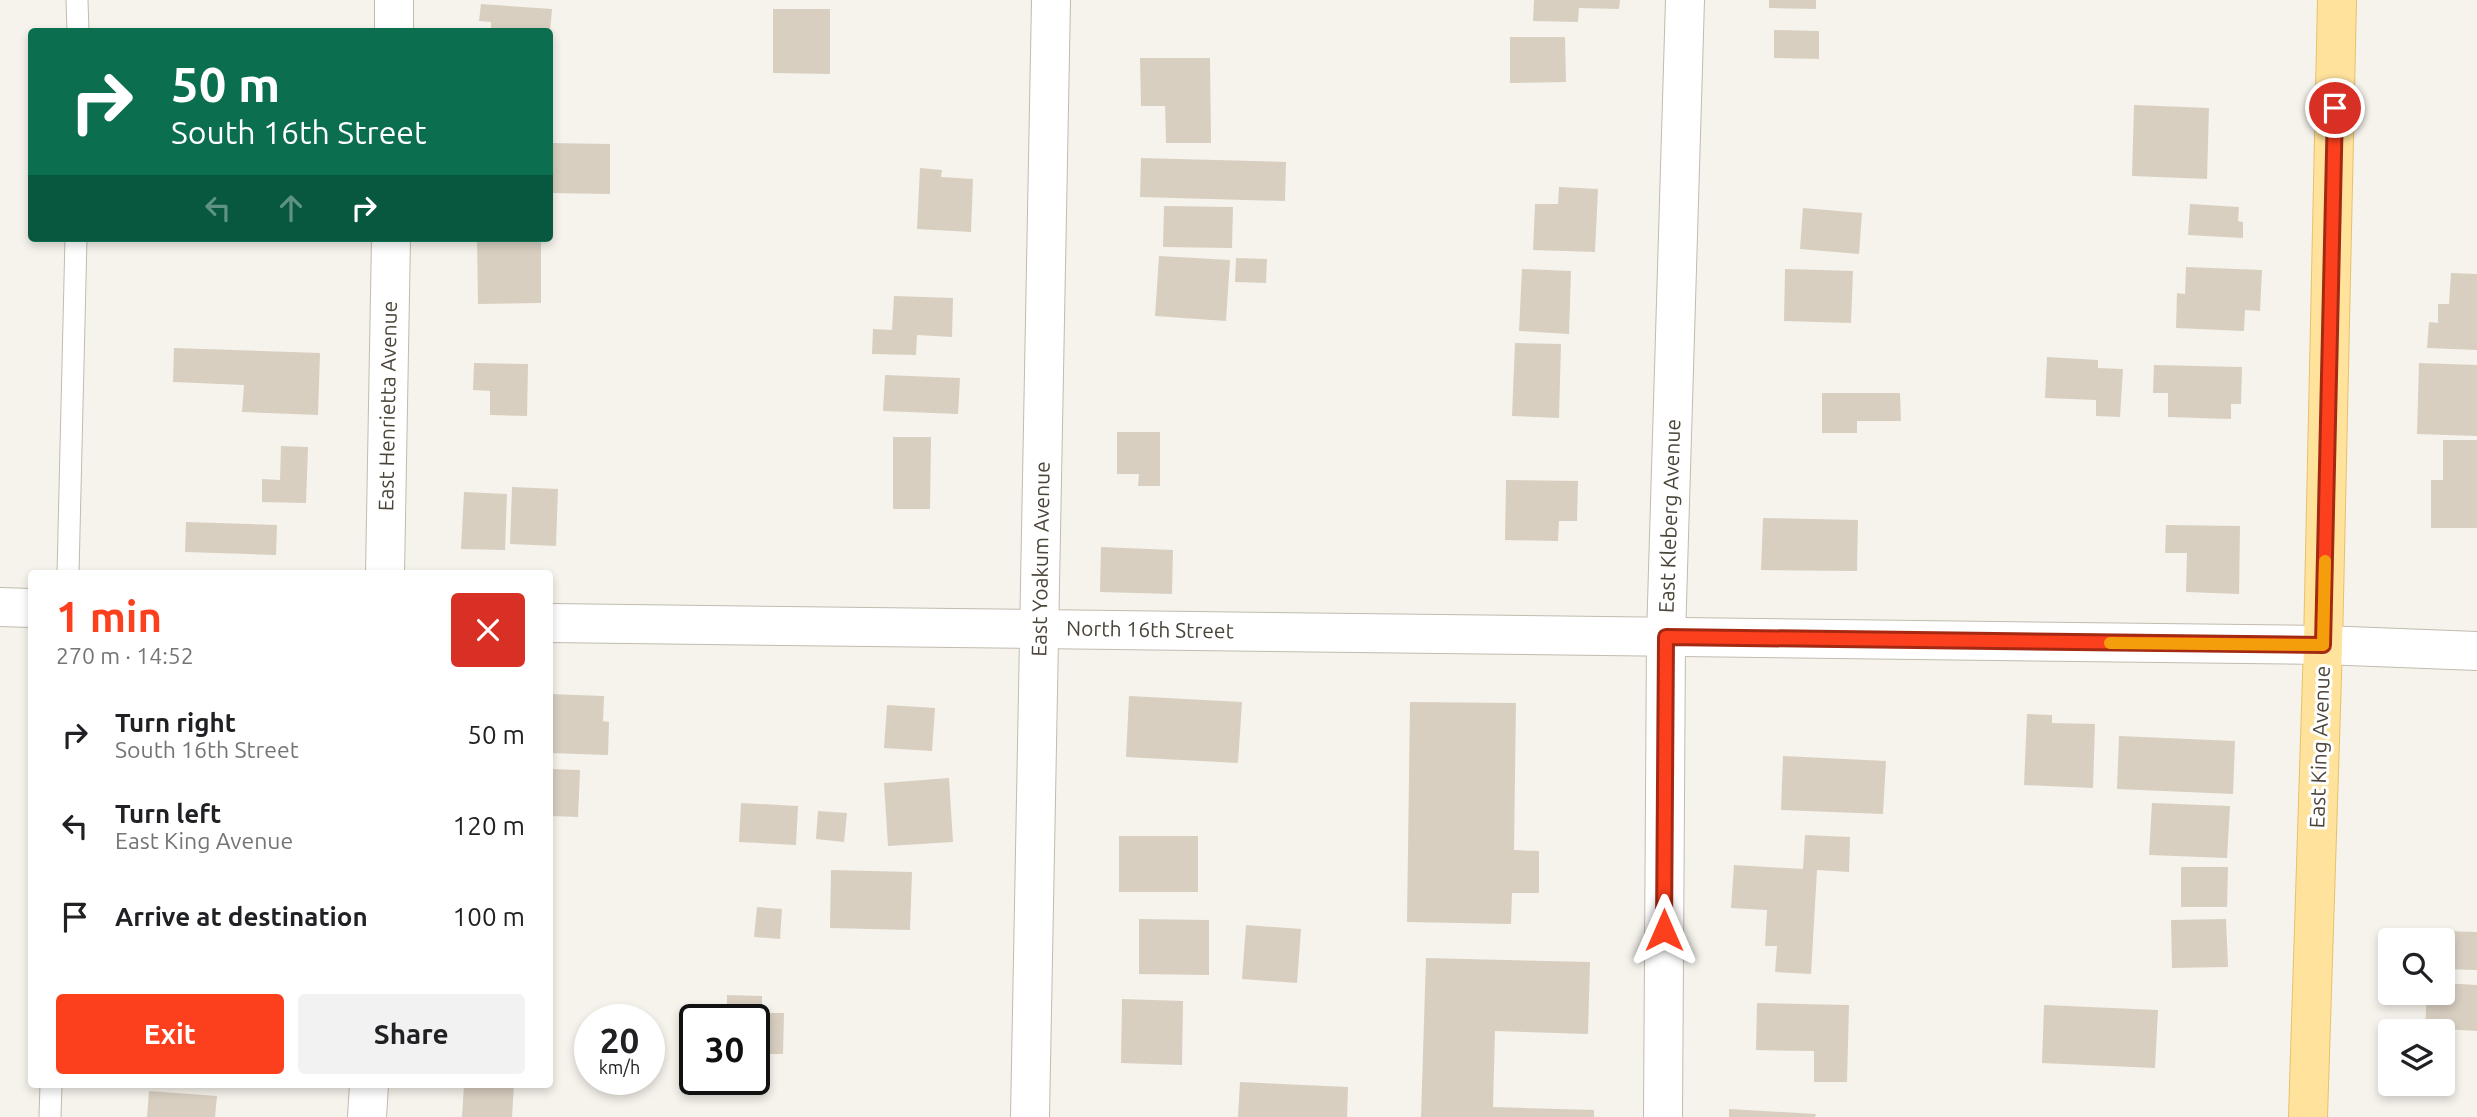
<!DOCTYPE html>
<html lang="en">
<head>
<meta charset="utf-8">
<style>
	:root { --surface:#fff; --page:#f2f2f2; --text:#202124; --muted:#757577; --accent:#fc3f1d }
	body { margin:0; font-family:Ubuntu,sans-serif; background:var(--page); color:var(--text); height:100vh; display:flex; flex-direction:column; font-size:26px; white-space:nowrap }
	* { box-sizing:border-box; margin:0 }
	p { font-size:23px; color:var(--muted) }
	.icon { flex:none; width:38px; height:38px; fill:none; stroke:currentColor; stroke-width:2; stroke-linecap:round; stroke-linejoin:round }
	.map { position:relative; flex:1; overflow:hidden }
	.panel { position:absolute; left:28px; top:570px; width:525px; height:518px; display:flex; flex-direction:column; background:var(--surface); border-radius:7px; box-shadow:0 4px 10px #0003 }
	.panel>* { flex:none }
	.top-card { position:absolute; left:28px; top:28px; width:525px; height:214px; border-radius:7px; box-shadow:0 4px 10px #0003; background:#0b6e4f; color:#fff; overflow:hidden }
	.fabs { position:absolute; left:2378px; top:928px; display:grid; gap:14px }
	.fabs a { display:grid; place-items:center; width:77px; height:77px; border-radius:7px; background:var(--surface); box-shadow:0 4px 10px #0003; font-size:35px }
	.speed { position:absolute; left:574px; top:1004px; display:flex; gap:14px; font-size:35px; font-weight:700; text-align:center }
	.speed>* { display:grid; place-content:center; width:91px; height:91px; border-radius:50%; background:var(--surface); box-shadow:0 4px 10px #0003; line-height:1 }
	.speed small { font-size:18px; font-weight:400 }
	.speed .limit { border:4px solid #111; border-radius:10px; background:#fff; color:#111 }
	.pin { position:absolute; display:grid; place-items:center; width:60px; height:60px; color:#fff; margin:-30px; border:4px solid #fff; border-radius:50%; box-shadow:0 2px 7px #0007 }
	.me { position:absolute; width:77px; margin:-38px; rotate:0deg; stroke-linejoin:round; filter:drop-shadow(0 0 5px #0008) }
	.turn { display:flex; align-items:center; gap:24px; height:147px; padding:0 28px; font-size:32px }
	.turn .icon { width:91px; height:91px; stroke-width:2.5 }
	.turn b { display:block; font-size:49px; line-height:60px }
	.lanes { display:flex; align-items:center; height:66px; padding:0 28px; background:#0003; justify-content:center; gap:35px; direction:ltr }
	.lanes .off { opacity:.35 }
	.round { display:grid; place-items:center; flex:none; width:74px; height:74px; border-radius:7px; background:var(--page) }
	.headline { display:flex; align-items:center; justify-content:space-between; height:119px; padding:0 28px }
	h1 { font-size:42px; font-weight:700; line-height:52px; color:var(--accent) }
	.action { display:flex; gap:14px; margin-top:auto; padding:14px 28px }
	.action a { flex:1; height:80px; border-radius:7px; background:var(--accent); color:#fff; font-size:28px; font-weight:700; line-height:80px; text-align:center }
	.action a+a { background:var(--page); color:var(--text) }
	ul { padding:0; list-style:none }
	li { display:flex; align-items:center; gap:21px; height:91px; padding:0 28px }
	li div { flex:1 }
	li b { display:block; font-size:26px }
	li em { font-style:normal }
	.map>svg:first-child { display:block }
	.building { fill:#d8cfc1 }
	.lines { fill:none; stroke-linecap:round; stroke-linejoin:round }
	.lane-casing { stroke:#c2bbae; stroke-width:23 }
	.street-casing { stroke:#c2bbae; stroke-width:40 }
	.primary-casing { stroke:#e6c16a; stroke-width:40 }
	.lane { stroke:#fff; stroke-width:21 }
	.street { stroke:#fff; stroke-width:38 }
	.primary { stroke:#ffe39c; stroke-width:38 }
	.route-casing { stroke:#a42913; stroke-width:18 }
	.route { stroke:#fc3f1d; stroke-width:12 }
	.slow { stroke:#f59e0b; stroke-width:12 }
	.labels { text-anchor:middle; stroke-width:6; stroke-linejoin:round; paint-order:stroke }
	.street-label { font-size:21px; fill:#4b4439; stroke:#fff }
</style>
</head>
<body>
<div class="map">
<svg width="2477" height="1117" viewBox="0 0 2477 1117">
	<rect width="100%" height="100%" fill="#f6f3ec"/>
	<!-- building -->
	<g class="building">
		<polygon points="1534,0 1620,0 1619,9 1579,8 1578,22 1533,21"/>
		<polygon points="1769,0 1816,0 1816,9 1769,8"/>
		<polygon points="481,4 552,9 550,32 491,32 491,22 479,21"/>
		<polygon points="773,9 830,9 830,74 773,73"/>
		<polygon points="1774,30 1819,31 1819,59 1774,58"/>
		<polygon points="1510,37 1565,37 1566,82 1510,83"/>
		<polygon points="1140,58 1210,58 1211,143 1166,143 1165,106 1141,106"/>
		<polygon points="2134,105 2209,108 2207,179 2132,176"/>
		<polygon points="550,143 610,144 610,194 550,193"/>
		<polygon points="1141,158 1286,162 1285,201 1140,197"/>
		<polygon points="920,168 942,170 941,177 973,179 971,232 917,229"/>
		<polygon points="1559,187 1598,189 1595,252 1533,250 1535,204 1558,204"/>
		<polygon points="2190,204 2239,207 2238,221 2243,222 2243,238 2188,235"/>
		<polygon points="1164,206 1233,207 1232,248 1163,247"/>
		<polygon points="1803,208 1862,213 1859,254 1800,249"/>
		<polygon points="477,238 541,238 541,303 478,304"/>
		<polygon points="1159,256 1230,260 1226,321 1155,316"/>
		<polygon points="1236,258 1267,259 1266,283 1235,282"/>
		<polygon points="2186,267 2262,270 2260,311 2245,310 2244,331 2176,328 2177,293 2185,294"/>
		<polygon points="1522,269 1571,271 1569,334 1519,331"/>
		<polygon points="1785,269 1853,271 1851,323 1784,321"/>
		<polygon points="2451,273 2477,274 2477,350 2427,348 2429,322 2438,323 2438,304 2449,304"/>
		<polygon points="894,296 953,298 952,337 917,335 916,355 872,354 873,329 892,330"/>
		<polygon points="1515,343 1561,344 1559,418 1512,416"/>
		<polygon points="174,348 320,353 318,415 242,412 244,385 173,382"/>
		<polygon points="2047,357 2098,360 2098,368 2123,369 2120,417 2096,416 2096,400 2045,398"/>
		<polygon points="474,363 528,364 527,416 490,415 490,391 473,390"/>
		<polygon points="2419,363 2477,365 2477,436 2417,434"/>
		<polygon points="2154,365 2242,367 2241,404 2231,404 2231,419 2168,417 2168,393 2153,393"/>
		<polygon points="885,375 960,378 958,414 883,411"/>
		<polygon points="1822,393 1900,393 1901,421 1857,421 1857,433 1822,433"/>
		<polygon points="1117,432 1160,432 1160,486 1138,486 1139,474 1117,474"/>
		<polygon points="893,437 931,437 930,509 893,509"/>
		<polygon points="2443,440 2477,440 2477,528 2431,528 2431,480 2443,480"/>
		<polygon points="281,446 308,447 306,503 262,502 262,479 280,480"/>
		<polygon points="1506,480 1578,481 1577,521 1559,521 1558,541 1505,540"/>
		<polygon points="512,487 558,489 556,546 510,544"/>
		<polygon points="464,492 507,494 505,550 461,549"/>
		<polygon points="1763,518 1858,520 1857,571 1761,570"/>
		<polygon points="186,522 277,525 276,555 185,552"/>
		<polygon points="2166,525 2240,526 2239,594 2186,592 2187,553 2165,553"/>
		<polygon points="1101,547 1173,550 1172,594 1100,592"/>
		<polygon points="550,694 604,696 603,721 609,722 608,755 550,753"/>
		<polygon points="1129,696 1242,702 1238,763 1126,757"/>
		<polygon points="1410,702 1516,703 1514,850 1539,851 1539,893 1512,893 1511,924 1407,922"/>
		<polygon points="887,705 935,708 932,751 884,748"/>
		<polygon points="2027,714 2052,715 2052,723 2095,724 2093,788 2024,785"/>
		<polygon points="2119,736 2235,741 2233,794 2117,789"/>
		<polygon points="1783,756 1886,761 1883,814 1781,810"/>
		<polygon points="550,769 580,770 578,817 550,816"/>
		<polygon points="949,778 953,842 888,846 884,783"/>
		<polygon points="741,803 798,806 796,845 739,842"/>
		<polygon points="2152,803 2230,806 2227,858 2149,855"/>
		<polygon points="818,811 847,813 844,842 816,839"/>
		<polygon points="1805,835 1850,837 1849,872 1817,870 1811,974 1775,972 1777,946 1765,946 1767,910 1731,908 1734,865 1803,869"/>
		<rect x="1119" y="836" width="79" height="56"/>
		<polygon points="2181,867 2228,867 2227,907 2181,907"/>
		<polygon points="831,870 912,872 910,930 830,928"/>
		<polygon points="757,907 782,909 780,939 754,937"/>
		<polygon points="1139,919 1209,920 1209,975 1139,974"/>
		<polygon points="2226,919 2228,967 2172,968 2171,920"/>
		<polygon points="1246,925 1301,929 1297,983 1242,979"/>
		<polygon points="2444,931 2477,932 2477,970 2443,969"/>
		<polygon points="1426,958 1590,962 1588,1034 1495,1031 1493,1107 1594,1110 1594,1117 1421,1117"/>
		<polygon points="2443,983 2477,985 2477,1031 2425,1028 2427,992 2443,992"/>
		<polygon points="727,995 762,996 762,1013 784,1013 783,1054 754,1054 754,1020 727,1020"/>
		<polygon points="1122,999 1183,1001 1182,1065 1121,1063"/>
		<polygon points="1757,1003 1849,1005 1847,1082 1814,1082 1814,1051 1756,1050"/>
		<polygon points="2044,1005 2158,1010 2155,1068 2042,1063"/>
		<polygon points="1240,1082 1348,1087 1347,1117 1238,1117"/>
		<polygon points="464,1085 514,1085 512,1117 462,1117"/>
		<polygon points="149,1091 217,1096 215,1117 147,1117"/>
		<polygon points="1729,1109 1816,1114 1815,1117 1729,1117"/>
	</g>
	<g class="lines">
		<!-- lane casing -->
		<g class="lane-casing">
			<g id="lane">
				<polyline points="77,0 78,32"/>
				<polyline points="68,574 76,238"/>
				<polyline points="50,1117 51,1085"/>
			</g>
		</g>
		<!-- street casing -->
		<g class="street-casing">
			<g id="street">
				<polyline points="394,32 394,0"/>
				<polyline points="385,574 391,238"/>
				<polyline points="0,607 32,608"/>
				<polyline points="550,623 2323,645 2477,651"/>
				<polyline points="367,1117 369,1085"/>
				<polyline points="1030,1117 1051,0"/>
				<polyline points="1663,1117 1666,637 1685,0"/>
			</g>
		</g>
		<!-- primary casing -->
		<g class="primary-casing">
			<polyline id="primary" points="2308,1117 2323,645 2337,0"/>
		</g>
		<!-- lane -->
		<use href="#lane" class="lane"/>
		<!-- street -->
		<use href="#street" class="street"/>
		<!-- primary -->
		<use href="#primary" class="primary"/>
	</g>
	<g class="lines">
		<!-- route casing -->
		<g class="route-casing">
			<polyline id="route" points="1664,930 1666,637 2323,645 2335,108"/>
		</g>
		<!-- route -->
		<use href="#route" class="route"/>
		<!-- slow -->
		<polyline class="slow" points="2110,643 2323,645 2325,561"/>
	</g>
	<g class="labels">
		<!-- street labels -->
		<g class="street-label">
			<text transform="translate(388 406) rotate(-89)" y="7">East Henrietta Avenue</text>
			<text transform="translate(1670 516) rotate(-88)" y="7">East Kleberg Avenue</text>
			<text transform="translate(1041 559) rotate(-89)" y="7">East Yoakum Avenue</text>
			<text transform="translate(1150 630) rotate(1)" y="7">North 16th Street</text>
			<text transform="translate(2320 747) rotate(-88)" y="7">East King Avenue</text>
		</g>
	</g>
</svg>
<div class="fabs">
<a><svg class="icon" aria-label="search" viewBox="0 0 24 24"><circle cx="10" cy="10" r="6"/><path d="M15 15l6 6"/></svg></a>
<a><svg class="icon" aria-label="layers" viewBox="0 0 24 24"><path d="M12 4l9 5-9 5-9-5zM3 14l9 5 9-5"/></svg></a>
</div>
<div class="speed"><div>20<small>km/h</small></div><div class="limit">30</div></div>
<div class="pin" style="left:2335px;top:108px;background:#d93025"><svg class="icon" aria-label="arrive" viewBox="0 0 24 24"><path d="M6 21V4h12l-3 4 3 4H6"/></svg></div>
<svg class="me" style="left:1664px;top:930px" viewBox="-20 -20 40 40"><path d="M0-17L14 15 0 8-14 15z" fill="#fc3f1d" stroke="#fff" stroke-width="4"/></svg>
<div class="top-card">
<div class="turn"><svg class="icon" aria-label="right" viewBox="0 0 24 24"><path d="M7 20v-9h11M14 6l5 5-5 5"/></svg><div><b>50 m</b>South 16th Street</div></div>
<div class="lanes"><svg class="icon off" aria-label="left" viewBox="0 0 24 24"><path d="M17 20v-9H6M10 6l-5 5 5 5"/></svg><svg class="icon off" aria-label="ahead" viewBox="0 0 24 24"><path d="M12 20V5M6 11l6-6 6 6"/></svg><svg class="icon" aria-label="right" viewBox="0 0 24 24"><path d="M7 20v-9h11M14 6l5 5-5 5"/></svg></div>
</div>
<section class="panel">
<div class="headline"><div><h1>1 min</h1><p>270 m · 14:52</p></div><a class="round" style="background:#d93025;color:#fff"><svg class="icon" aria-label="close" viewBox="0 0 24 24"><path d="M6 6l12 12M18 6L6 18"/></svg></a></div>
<ul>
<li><svg class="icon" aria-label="right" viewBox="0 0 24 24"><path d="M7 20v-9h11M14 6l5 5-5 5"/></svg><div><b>Turn right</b><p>South 16th Street</p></div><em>50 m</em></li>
<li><svg class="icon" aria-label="left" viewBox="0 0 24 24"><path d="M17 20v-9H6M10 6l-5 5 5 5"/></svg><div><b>Turn left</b><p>East King Avenue</p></div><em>120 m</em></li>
<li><svg class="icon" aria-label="arrive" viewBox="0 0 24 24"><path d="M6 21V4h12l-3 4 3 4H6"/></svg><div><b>Arrive at destination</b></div><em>100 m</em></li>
</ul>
<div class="action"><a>Exit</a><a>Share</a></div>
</section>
</div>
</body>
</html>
